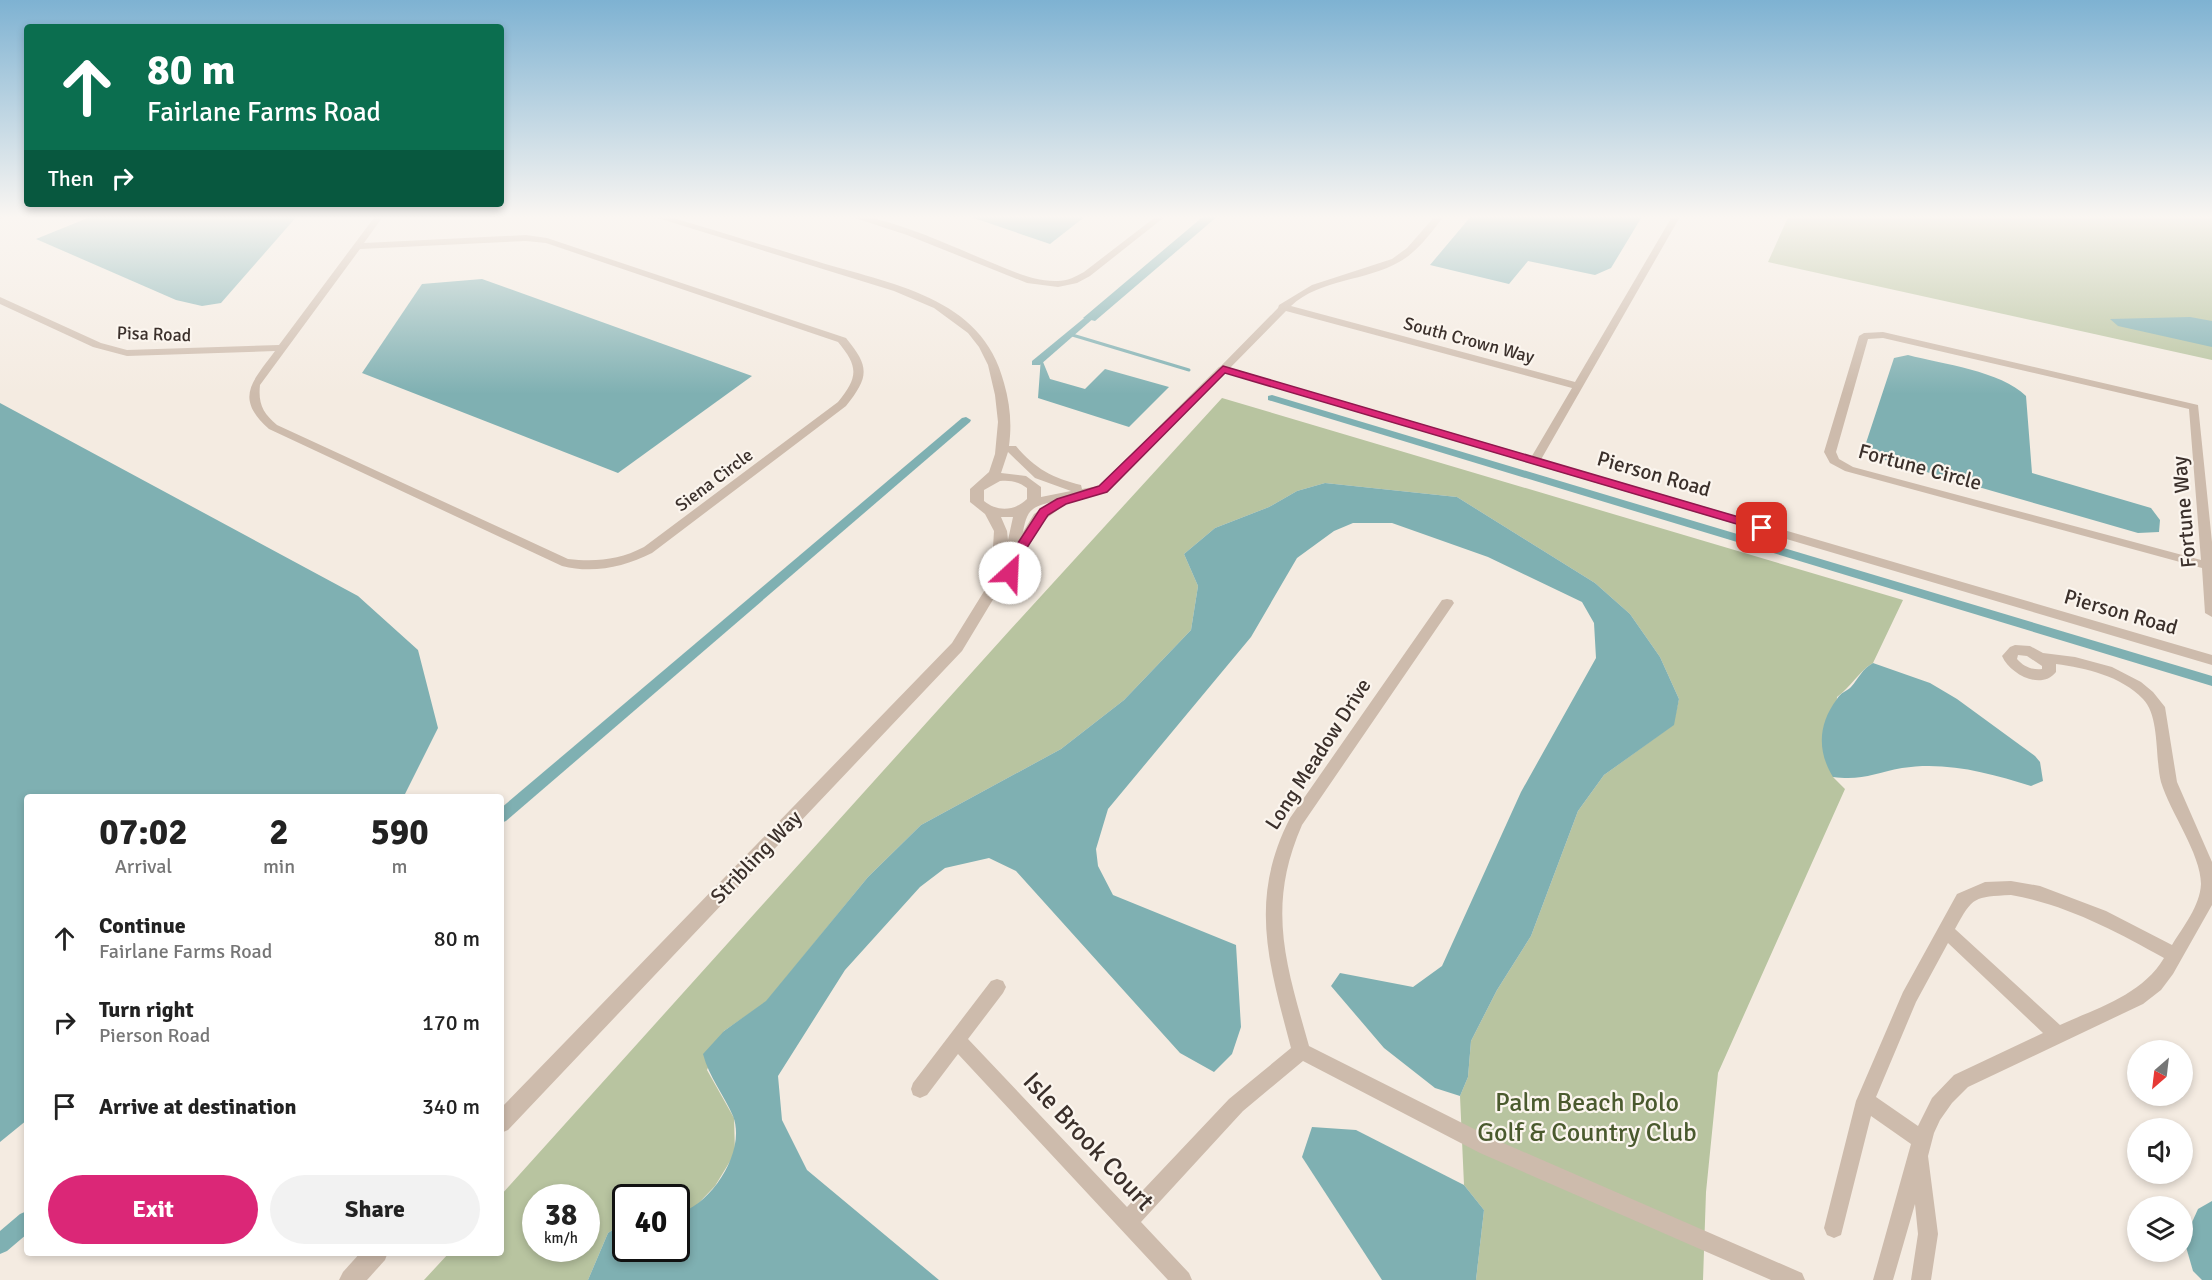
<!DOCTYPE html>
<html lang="en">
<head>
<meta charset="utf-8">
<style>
	:root { --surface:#fff; --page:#f2f2f2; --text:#222; --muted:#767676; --accent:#db2777 }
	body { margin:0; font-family:Signika,sans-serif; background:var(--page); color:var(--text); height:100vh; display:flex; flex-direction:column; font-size:22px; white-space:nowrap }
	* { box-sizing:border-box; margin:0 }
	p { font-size:20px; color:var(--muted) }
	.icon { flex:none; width:33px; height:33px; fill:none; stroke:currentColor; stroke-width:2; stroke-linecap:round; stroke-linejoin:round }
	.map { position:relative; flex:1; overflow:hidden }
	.details { position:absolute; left:24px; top:794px; width:480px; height:462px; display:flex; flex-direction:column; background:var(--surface); border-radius:6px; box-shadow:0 3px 9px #0003 }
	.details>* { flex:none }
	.hud { position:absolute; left:24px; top:24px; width:480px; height:183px; border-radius:6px; box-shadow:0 3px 9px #0003; background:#0b6e4f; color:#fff; overflow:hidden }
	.needle { width:39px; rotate:208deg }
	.buttons { position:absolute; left:2127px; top:1040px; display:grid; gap:12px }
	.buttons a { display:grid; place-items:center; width:66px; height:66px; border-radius:50%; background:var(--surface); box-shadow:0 3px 9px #0003; font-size:30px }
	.speed { position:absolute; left:522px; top:1184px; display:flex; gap:12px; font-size:30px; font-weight:700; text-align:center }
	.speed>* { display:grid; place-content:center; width:78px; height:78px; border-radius:50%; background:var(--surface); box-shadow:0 3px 9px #0003; line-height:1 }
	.speed small { font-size:15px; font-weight:400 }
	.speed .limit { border:3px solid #111; border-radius:9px; background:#fff; color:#111 }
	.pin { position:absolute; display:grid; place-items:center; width:51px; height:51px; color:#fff; margin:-26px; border-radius:12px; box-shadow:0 3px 9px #0006 }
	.me { position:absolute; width:66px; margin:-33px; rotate:25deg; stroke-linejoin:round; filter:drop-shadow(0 0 4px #0008) }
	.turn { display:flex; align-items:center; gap:21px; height:126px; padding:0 24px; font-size:27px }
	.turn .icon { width:78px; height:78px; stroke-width:2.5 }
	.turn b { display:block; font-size:42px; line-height:51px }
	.then { display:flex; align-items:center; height:57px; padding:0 24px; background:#0003; gap:12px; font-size:22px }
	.eta { display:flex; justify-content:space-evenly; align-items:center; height:102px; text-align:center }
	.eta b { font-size:36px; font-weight:700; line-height:42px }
	.button { display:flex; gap:12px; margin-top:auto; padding:12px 24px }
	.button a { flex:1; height:69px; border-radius:36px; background:var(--accent); color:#fff; font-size:24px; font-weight:700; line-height:69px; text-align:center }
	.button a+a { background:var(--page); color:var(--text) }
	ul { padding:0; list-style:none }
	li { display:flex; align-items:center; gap:18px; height:84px; padding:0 24px }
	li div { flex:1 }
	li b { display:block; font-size:22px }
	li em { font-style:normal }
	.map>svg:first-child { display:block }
	.green { fill:#b8c4a0; fill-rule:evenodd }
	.water { fill:#7fb0b2 }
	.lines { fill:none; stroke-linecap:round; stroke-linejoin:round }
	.stream { stroke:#7fb0b2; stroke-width:3 }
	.canal { fill:#7fb0b2; fill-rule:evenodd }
	.minor { fill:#cdbbac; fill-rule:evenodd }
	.tertiary { fill:#cdbbac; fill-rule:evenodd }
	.route { fill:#db2777; stroke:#8e194d; stroke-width:1.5 }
	.labels { text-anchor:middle; stroke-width:4.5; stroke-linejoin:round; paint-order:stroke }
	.far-street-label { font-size:18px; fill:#3b302b; stroke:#fbf5ee }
	.street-label { font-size:21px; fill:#3b302b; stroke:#fbf5ee }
	.near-park-label { font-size:26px; fill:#4a5a2e; stroke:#fbf5ee }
	.near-street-label { font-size:26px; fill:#3b302b; stroke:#fbf5ee }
</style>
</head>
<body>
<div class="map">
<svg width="2212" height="1280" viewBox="0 0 2212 1280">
	<rect width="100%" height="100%" fill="#f4ebe1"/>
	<!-- green -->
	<g class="green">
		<polygon points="1789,215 2212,215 2212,360 1768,262"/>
		<path d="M1222 398 1903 600 1873 663C1859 671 1851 687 1837 697L1833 777 1845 789 1718 1073 1706 1192 1703 1280H1476L1484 1210 1464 1185 1460 1096 1468 1077 1471 1041 1497 990 1531 936 1578 811 1604 775 1673 725 1679 699 1660 657 1630 614 1595 583 1457 497 1325 483 1297 491 1269 507 1215 528 1184 554 1198 586 1191 630 1124 700 1061 749 921 825 868 877 766 1002 724 1031 707 1070 734 1118 735 1153 715 1186 692 1210 677 1214 676 1197H626L625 1222 608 1233 588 1280H424L449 1253 501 1252V1195L1010 630ZM536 1197H586V1248H536Z"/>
	</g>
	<!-- water -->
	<g class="water">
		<polygon points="95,215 298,215 221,303 202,306 176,300 36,239"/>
		<polygon points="965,215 1087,215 1050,244"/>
		<polygon points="1205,215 1219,215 1095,321 1083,318"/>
		<polygon points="1472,215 1643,215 1611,268 1595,275 1528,261 1509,284 1430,265"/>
		<polygon points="482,279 752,376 618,473 362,373 422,284"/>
		<polygon points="2190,317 2212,321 2212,347 2118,326 2110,319"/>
		<path d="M1908 355C1942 364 2001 371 2026 396L2032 473 2151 508 2160 520 2159 532 2138 533 1878 458 1865 446 1894 358Z"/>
		<polygon points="1041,357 1050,379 1085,389 1105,369 1169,387 1129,427 1038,398"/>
		<polygon points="0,403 358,596 418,650 438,728 404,796 27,796 27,1120 0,1142"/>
		<path d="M1325 483 1457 497 1595 583 1630 614 1660 657 1679 699 1674 725 1604 775 1578 811 1531 936 1497 990 1471 1041 1468 1077 1460 1096 1435 1088 1384 1048 1331 986 1340 973 1413 987 1442 966 1521 792 1596 658 1594 623 1582 602 1488 557 1392 523H1353L1334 531 1297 558 1251 637 1108 809 1096 849 1098 866 1113 895 1236 945 1241 1027 1232 1054 1214 1072 1180 1053 1016 871 989 858 945 868 920 887 845 970 778 1076 782 1120 807 1170 939 1280H588L608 1233 625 1222 626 1248H676L677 1214C710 1206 747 1152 733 1116 724 1095 709 1077 703 1054L724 1031 766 1001 868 877 921 825 1061 749 1124 700 1191 630 1198 586 1184 554 1215 528 1269 507 1297 491Z"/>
		<path d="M1873 663 1930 683 1957 699 2035 756 2040 762 2043 781 2031 786C1990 773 1946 761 1902 768 1875 773 1862 781 1833 777 1817 751 1818 724 1837 699 1840 693 1847 691 1851 687 1859 678 1862 669 1873 663Z"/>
		<polygon points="1312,1127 1356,1130 1464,1185 1484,1210 1476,1280 1382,1280 1302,1157"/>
		<polygon points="2212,1201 2212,1280 2202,1280 2193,1271 2184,1240 2198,1209"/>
	</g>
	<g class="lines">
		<!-- stream -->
		<polyline class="stream" points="1069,334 1189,370"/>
		<!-- canal -->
		<g class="canal">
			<polygon points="1100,305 1105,308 1103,310 1040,365 1032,365 1032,361"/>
			<polygon points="1272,395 2212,676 2212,686 1268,400 1268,396"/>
			<polygon points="966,417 971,420 970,422 506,821 501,823 501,808 962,418"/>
			<polygon points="27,1211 27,1234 7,1251 0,1254 0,1231 20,1214"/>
		</g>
		<!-- minor -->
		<g class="minor">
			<polygon points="0,215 7,215 0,219"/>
			<path d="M376 215H384L364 243 526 235 547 238 846 338C870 367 869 377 846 406L652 553C624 567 593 574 562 566L269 429C234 398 252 382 275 351L127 356 93 347 0 304V297L101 343 127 350 279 345ZM526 241 546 243 838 342C859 367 858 377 838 402L644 547C619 560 596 562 568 559L277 425C263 413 258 404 260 385L360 249Z"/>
			<path d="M846 215C888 215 955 248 995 264 1015 272 1035 282 1058 281 1067 281 1075 277 1084 272L1158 215H1167L1090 276 1077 283 1058 287 1027 283 907 235Z"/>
			<path d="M1436 215H1445C1432 231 1418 252 1399 262 1367 281 1319 279 1291 306L1575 382 1673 215H1681L1539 463H1531L1529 461 1572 388 1286 311 1227 371 1223 372 1218 369 1278 308 1279 305 1312 285 1392 259 1407 248Z"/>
			<path d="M1883 332 2198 405 2212 542V617L2205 613 2202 568 1845 471 1830 463 1824 452 1859 336 1864 333ZM1883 338 2189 409 2201 560 1853 467 1839 459 1836 452 1868 339Z"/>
			<path d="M1447 599 1452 600 1454 603 1452 606 1302 825C1266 907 1286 964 1309 1046L1494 1139 1802 1273 1805 1280H1771L1480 1153 1303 1061 1243 1111 1141 1222 1189 1273 1192 1280H1168L958 1054 927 1095 920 1098 913 1095 911 1089 913 1083 991 981 997 979 1003 981 1006 987 1003 993 968 1039 1127 1207 1229 1099 1291 1048C1269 964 1248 900 1290 818L1442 600Z"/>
			<path d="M2015 645 2030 646 2043 653 2075 657 2112 667 2141 682 2153 692 2165 707 2177 782 2212 862V905L2173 974 2161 990 2143 1004 1968 1087 1952 1103 1940 1120 1934 1133 1928 1156 1938 1234 1931 1280H1911L1918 1234 1915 1204 1893 1280H1873L1911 1144 1871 1116 1841 1235 1834 1238 1827 1235 1824 1228 1856 1101 1903 992 1957 894 1985 882 2011 881 2040 886 2106 911 2172 945C2183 927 2200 906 2201 884 2201 854 2170 812 2161 782 2155 759 2160 716 2143 699 2121 676 2086 668 2056 664V672C2041 691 2010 674 2002 656L2010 647ZM2018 655 2027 656 2042 666V669C2032 670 2024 667 2017 659ZM2011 895C2067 905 2115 931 2164 958 2142 995 2097 1008 2060 1025L1955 929C1973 896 1974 897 2011 895ZM1948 943 2043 1033 1954 1075 1932 1098 1918 1126 1876 1097 1916 1002Z"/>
		</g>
		<!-- tertiary -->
		<g class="tertiary">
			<path d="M648 215H663C714 230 765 246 816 261 889 284 983 296 1004 383 1010 404 1012 424 1009 446H1016C1035 469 1053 478 1081 485L1082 489 1099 486 1219 367 1223 366 2212 655V665L1225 373 1108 492 1073 499 1044 520 1023 556 1019 557 1017 573 1003 583 962 651 508 1130 501 1133V1108L952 643 991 580 994 531 985 514 970 502V489L989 472 995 454 998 422 995 395 988 365 979 347 968 333 934 308 894 291ZM1008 452 1035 478 1071 491 1041 497V487L1026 476 1001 473ZM1000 481C1011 480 1019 482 1027 488V499C1015 511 997 512 984 501V490ZM1052 502 1034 514 1023 532C1027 510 1031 507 1052 502ZM1001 517H1013L1008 540 1007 531Z"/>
			<polygon points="361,1252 388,1252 385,1260 367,1280 339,1280 343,1272"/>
		</g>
	</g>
	<!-- sky -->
	<linearGradient id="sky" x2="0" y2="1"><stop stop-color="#7eb2d2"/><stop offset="0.55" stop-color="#faf6f2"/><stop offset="1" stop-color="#faf6f2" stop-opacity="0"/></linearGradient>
	<rect width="2212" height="394" fill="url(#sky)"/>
	<!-- route -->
	<polygon class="route" points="1223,366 1766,525 1768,528 1766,530 1757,530 1225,373 1107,492 1066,504 1048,515 1028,546 1015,576 1005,576 1004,573 1016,546 1040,509 1057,499 1099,486"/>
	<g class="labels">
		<!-- far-street labels -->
		<g class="far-street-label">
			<text transform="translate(154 334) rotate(2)" y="6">Pisa Road</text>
			<text transform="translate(1469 340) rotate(15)" y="6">South Crown Way</text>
			<text transform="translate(714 480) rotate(-37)" y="6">Siena Circle</text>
		</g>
		<!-- street labels -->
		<g class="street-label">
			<text transform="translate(1920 467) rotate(15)" y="7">Fortune Circle</text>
			<text transform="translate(1654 474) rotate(16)" y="7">Pierson Road</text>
			<text transform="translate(2184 512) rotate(-95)" y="7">Fortune Way</text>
			<text transform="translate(2121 612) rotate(16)" y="7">Pierson Road</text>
			<text transform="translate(1318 754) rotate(-57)" y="7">Long Meadow Drive</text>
			<text transform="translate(756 857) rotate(-46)" y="7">Stribling Way</text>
		</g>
		<!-- near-park labels -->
		<g class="near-park-label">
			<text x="1587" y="1111">Palm Beach Polo<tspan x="1587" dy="30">Golf &amp; Country Club</tspan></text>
		</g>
		<!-- near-street labels -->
		<g class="near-street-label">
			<text transform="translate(1089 1141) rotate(47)" y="9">Isle Brook Court</text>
		</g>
	</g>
</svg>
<div class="buttons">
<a><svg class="needle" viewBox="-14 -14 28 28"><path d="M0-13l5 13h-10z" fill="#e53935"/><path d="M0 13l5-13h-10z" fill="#767676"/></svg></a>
<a><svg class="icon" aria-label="sound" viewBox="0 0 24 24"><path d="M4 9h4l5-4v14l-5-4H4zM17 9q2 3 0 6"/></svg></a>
<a><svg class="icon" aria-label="layers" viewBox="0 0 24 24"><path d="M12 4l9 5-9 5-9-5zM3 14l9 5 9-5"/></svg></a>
</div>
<div class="speed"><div>38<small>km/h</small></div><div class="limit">40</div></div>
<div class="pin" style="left:1762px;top:528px;background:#d93025"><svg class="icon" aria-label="arrive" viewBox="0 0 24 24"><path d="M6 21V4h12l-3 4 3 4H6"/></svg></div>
<svg class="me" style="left:1010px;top:573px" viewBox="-20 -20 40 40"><circle r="19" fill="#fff"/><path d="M0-13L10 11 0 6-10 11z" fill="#db2777"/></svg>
<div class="hud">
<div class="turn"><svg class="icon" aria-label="ahead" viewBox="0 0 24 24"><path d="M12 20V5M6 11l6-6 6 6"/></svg><div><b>80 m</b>Fairlane Farms Road</div></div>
<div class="then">Then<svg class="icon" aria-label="right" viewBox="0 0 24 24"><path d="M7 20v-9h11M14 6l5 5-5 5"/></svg></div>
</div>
<section class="details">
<div class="eta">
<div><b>07:02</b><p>Arrival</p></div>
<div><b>2</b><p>min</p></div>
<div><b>590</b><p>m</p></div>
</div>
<ul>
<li><svg class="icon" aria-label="ahead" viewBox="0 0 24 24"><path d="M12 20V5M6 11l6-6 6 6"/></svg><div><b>Continue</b><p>Fairlane Farms Road</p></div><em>80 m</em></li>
<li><svg class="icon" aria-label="right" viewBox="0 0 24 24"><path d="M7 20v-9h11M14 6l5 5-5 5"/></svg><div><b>Turn right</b><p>Pierson Road</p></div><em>170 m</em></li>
<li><svg class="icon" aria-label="arrive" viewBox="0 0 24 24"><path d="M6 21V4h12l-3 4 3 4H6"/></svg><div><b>Arrive at destination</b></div><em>340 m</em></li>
</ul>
<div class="button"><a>Exit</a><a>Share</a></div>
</section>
</div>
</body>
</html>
